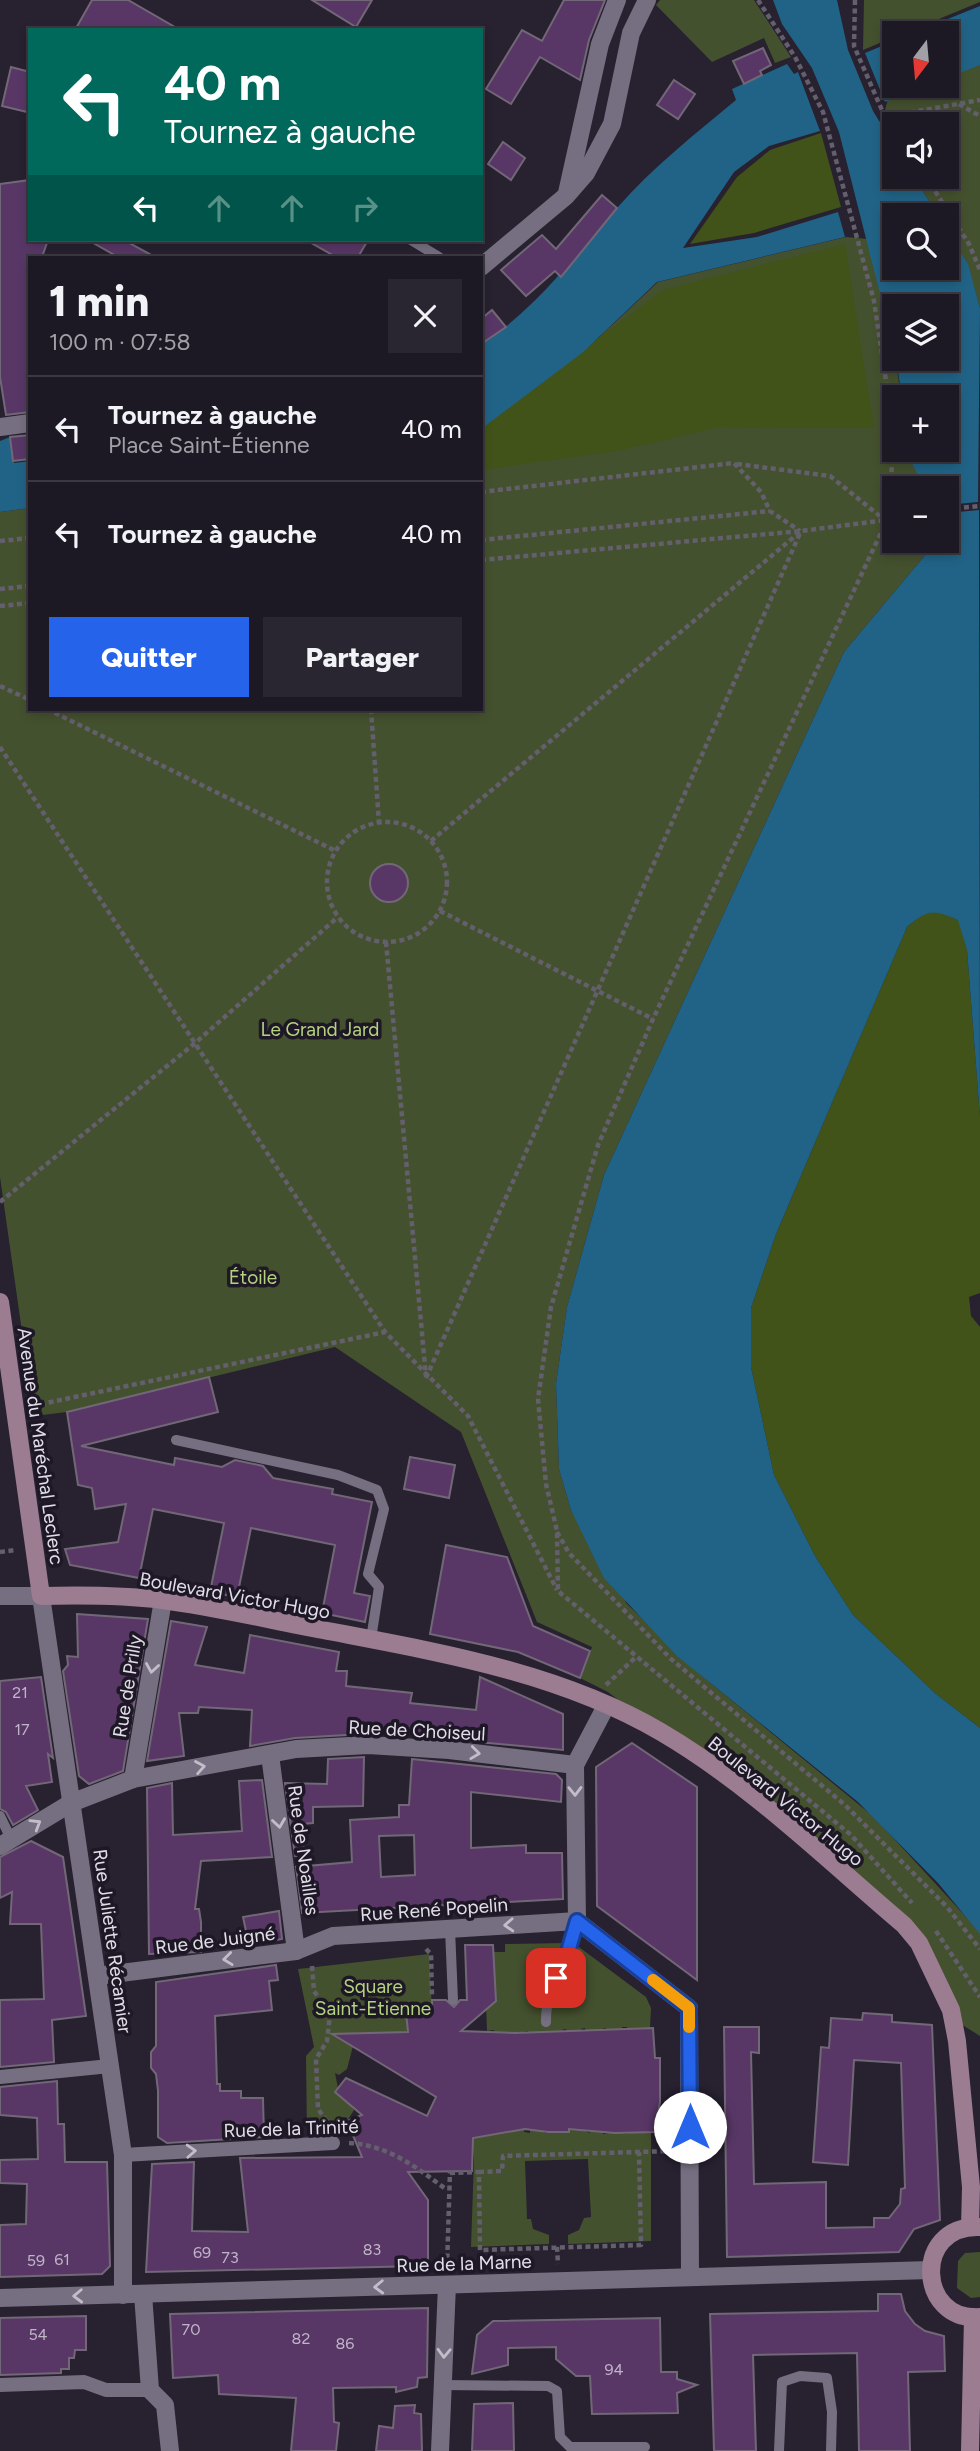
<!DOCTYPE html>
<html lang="fr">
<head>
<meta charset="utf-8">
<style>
	:root { --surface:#1d1924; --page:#2a2631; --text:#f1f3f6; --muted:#a0a0a6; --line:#3b3841; --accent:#2563eb }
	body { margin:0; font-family:Figtree,sans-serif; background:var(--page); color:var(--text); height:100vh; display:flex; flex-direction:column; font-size:26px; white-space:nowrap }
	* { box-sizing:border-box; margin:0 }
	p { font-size:23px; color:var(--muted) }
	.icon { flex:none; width:38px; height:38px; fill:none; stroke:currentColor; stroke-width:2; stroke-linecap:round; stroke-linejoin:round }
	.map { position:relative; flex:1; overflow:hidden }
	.sheet { position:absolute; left:28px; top:256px; width:455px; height:455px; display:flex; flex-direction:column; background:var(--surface); border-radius:0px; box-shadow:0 4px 10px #0003,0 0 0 2px var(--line) }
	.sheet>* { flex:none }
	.banner { position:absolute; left:28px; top:28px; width:455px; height:214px; border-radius:0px; box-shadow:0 4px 10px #0003,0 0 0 2px var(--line); background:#00695c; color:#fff; overflow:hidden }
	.needle { width:46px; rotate:196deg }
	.buttons { position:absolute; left:882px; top:21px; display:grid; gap:14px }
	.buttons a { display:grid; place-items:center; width:77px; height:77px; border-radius:0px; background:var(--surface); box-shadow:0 4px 10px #0003,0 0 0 2px var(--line); font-size:35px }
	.pin { position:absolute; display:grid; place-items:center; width:60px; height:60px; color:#fff; margin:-30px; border-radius:14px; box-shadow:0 4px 10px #0006 }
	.me { position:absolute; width:77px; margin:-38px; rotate:0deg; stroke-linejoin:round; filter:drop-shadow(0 0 5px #0008) }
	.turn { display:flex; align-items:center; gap:24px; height:147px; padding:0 21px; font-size:32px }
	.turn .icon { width:91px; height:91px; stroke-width:2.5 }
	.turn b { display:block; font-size:49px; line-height:60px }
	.lanes { display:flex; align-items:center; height:66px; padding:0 21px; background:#0003; justify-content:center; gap:35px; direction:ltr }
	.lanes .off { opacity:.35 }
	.round { display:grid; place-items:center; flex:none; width:74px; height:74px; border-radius:0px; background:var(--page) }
	.overview { display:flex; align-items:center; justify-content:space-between; height:119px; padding:0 21px }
	h1 { font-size:42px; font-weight:800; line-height:52px }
	.primary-button { display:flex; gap:14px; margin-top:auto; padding:14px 21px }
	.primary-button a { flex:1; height:80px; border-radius:0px; background:var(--accent); color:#fff; font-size:28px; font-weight:800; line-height:80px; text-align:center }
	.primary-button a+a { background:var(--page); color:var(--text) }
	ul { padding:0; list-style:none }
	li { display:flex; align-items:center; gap:21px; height:105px; padding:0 21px; border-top:2px solid var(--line) }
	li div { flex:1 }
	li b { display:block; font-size:26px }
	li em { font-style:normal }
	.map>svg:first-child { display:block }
	.green { fill:#44512e }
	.forest { fill:#415319 }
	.water { fill:#216386 }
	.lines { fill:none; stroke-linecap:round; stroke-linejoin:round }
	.canal { stroke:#216386; stroke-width:23 }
	.building { fill:#583766; stroke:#726777; stroke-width:2; fill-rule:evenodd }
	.path { stroke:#645f6c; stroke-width:4.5; stroke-dasharray:5 3.5; stroke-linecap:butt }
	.service { stroke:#766f81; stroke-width:10 }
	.pedestrian { stroke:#766f81; stroke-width:14 }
	.minor { stroke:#766f81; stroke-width:18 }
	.secondary { stroke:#9b7c91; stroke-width:18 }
	.oneway { stroke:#c2bdc9 }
	.route-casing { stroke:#184099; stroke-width:18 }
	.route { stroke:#2563eb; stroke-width:12 }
	.slow { stroke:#f59e0b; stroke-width:12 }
	.labels { text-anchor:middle; stroke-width:7; stroke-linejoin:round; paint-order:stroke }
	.number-label { font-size:16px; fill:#c0b4c8 }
	.park-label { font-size:19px; fill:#b4d37e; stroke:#1e1826 }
	.street-label { font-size:19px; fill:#e2dee8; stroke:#1e1826 }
</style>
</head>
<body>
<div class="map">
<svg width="980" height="2451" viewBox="0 0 980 2451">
	<rect width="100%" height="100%" fill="#272130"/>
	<!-- green -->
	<g class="green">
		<polygon points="660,0 754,0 791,57 775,63 764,38 712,62 656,5"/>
		<polygon points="864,0 980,0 980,2 905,33 894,33 894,37 863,50"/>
		<path d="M980 39V308L967 263 947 230V215H938L914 177H947V124H894V145C880 122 883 109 894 86H947V58Z"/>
		<polygon points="846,237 868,239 897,369 901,397 894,397 894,450 908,450 925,488 894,488 894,541 930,541 927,553 844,652 604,1175 567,1307 556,1384 559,1469 571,1510 627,1604 702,1676 874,1817 980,1932 980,2036 953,2019 906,1927 659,1731 608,1692 580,1678 592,1647 537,1622 461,1432 335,1347 67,1412 34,1416 0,1177 0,512 30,508 30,709 481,709 481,429 582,353 658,282"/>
		<polygon points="568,1943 579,1947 646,1997 651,2008 650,2028 627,2038 627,2027 622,2027 622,2037 607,2038 606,2028 601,2029 602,2038 586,2039 585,2028 581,2029 581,2039 567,2039 566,2029 562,2030 562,2039 548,2039 548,2031 543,2031 543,2040 528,2040 528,2031 523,2032 523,2040 509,2033 495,2034 494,2030 487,2031 486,2005 495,2002 493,1952 505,1952 505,1944"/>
		<polygon points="429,1954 432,2010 406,2012 410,2032 363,2034 358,2032 359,2035 348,2043 353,2046 347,2069 339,2075 335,2073 338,2088 354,2110 347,2121 358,2135 307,2137 306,2056 314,2047 298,1969"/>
		<polygon points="563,2125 564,2133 570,2133 570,2126 584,2125 585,2131 590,2133 590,2125 603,2125 603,2134 609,2133 610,2125 623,2125 624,2134 630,2133 630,2125 645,2125 646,2133 651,2133 651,2241 568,2244 568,2235 579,2230 584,2218 591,2217 588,2159 525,2161 527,2219 531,2219 533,2229 549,2235 549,2244 471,2247 474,2159 472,2138 510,2132 510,2127 524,2126 524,2132 530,2133 530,2126 543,2126 544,2133 549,2133 550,2126"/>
		<polygon points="980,2252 980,2297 971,2298 957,2288 958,2261 965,2253"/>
	</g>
	<!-- forest -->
	<g class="forest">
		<polygon points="821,133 841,207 754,233 690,244 737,177 770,150"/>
		<polygon points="845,244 874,428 720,427 617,451 481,470 481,426 663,290"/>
		<polygon points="925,912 940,912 959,920 967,950 980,1117 980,1293 969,1297 971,1316 980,1327 980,1728 936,1694 853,1615 815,1556 774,1475 751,1367 751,1308 776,1234 907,927"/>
	</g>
	<!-- water -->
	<g class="water">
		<polygon points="773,0 837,0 848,50 873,111 894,145 894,177 914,177 938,215 894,215 894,268 947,268 947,230 968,264 980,308 978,502 947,505 947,488 925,488 909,458 908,450 947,450 947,397 902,397 896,359 947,359 947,306 894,306 894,349 839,132 812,68 782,24"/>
		<polygon points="980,6 980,65 947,78 947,33 913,33"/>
		<polygon points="894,41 894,86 925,86 885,102 865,53"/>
		<path d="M787 64 794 74 798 72 820 131 769 146 734 172 683 248 757 237 838 212 845 237 657 282 582 353 481 429V345C539 306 572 258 617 208 653 167 695 134 736 100L732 89Z"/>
		<polygon points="10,437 14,463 30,461 30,508 0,512 0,441"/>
		<path d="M979 510 980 1117 967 950 958 920C933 909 928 909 907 927L776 1234 751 1308V1367L774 1475 815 1556 853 1615 936 1694 980 1728V1934L938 1883 858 1802 677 1656 604 1578 571 1510 559 1469 556 1384 567 1307 604 1175 844 652 927 553 930 541H947V513Z"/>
	</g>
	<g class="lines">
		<!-- canal -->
		<polyline class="canal" points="947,491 951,544"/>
	</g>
	<!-- building -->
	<g class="building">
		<polygon points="92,0 128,0 180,30 75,30"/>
		<polygon points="312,0 372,0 356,27"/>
		<polygon points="564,0 605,0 589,40 580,80 540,57 511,104 486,89 522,30 542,41"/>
		<polygon points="763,48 771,65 760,71 762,75 744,84 733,61"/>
		<polygon points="11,67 30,72 27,112 2,106"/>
		<polygon points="674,80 695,94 678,119 657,105"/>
		<polygon points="503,142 525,158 511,180 488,164"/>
		<polygon points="30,180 30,240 48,240 42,257 30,257 30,412 6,415 0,377 0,184"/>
		<polygon points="602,195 617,208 561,277 555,271 526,296 501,270 542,235 556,249"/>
		<polygon points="88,240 124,240 155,257 118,257"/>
		<polygon points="306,240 368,240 358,257 336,257"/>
		<polygon points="492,310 506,327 481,344 481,319"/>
		<polygon points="30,435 30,459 13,461 10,437"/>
		<circle cx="389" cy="883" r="19"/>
		<polygon points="209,1377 218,1412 81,1446 174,1465 175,1458 222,1467 235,1460 263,1466 273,1478 333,1489 332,1494 372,1502 354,1593 370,1596 365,1622 322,1613 335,1545 251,1528 237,1597 210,1592 224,1523 153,1509 139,1578 70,1565 65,1549 118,1542 126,1504 95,1509 92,1488 78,1485 67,1412"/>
		<polygon points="410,1457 455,1465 449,1498 404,1489"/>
		<polygon points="446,1545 507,1557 533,1626 590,1651 580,1678 518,1652 430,1634"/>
		<polygon points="77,1614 148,1619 123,1771 89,1784 79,1776 63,1671 68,1665 67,1656 78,1657"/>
		<polygon points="171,1621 207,1627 195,1665 244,1673 250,1635 339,1652 336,1671 347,1671 346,1686 412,1693 410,1703 476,1710 480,1677 563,1714 563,1750 413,1736 413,1732 365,1730 364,1734 295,1738 250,1746 252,1710 199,1707 198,1713 179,1713 184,1756 147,1761"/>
		<polygon points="41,1677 53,1758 48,1754 52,1782 26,1786 38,1810 13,1825 6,1812 0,1809 0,1681"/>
		<polygon points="632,1743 697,1787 697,1980 597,1906 596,1767"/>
		<polygon points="364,1757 363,1806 313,1807 313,1823 302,1824 304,1855 295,1856 285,1783 327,1784 328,1759"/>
		<path d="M412 1759 556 1774 562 1780 561 1802 471 1792V1848L526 1845V1853H562L563 1899 302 1913 296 1867 352 1862 350 1820 399 1817V1805H409ZM414 1835 415 1875 381 1877 379 1836Z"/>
		<polygon points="262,1780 272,1857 201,1861 195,1909 199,1909 201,1922 201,1952 149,1954 147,1788 172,1783 173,1835 242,1831 239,1781"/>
		<polygon points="31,1841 63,1857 86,2016 52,2020 54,2062 0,2067 0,2000 44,1999 41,1924 10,1924 12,1892 0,1898 0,1857"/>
		<polygon points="279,1911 282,1939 249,1945 243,1917"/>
		<polygon points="465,1945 493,1945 496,2001 461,2031 515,2033 653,2028 655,2058 660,2058 660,2102 655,2132 615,2133 569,2129 569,2132 548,2132 525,2129 473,2138 472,2171 408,2172 428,2200 428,2261 422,2266 146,2272 152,2164 194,2162 192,2231 248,2232 240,2158 362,2157 347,2121 362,2115 335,2092 346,2078 427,2116 436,2097 332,2034 408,2032 406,2012 409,2011 409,2008 432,2007 432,2000 446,2000 454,2007 460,2000 467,2000"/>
		<polygon points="276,1965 278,1980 269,1981 272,2010 215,2016 217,2084 220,2084 220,2091 241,2091 241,2098 263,2098 264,2137 167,2143 158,2137 158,2091 156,2074 151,2068 151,2052 156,2046 156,1982"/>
		<polygon points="863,2013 892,2015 892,2022 932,2025 940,2220 914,2229 899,2252 727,2257 724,2027 759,2027 759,2053 751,2052 754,2184 826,2182 826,2228 874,2227 874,2218 889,2218 900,2204 901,2189 905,2188 901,2063 854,2060 848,2165 813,2162 821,2047 829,2048 831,2018 862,2020"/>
		<polygon points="57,2081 58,2124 64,2124 65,2162 107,2162 110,2266 102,2274 0,2277 0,2225 26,2224 27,2184 0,2183 0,2160 38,2159 37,2118 0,2115 0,2087"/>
		<polygon points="878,2294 901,2294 905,2311 915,2324 925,2331 944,2336 945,2371 908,2372 910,2451 859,2451 857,2353 753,2355 756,2451 714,2451 710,2314 878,2311"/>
		<polygon points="428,2308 427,2377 418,2378 417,2387 396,2392 396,2387 333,2388 334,2422 339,2423 336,2451 291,2451 296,2398 219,2394 218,2375 173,2378 170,2314"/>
		<polygon points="86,2316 86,2350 75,2350 74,2358 69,2358 69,2369 61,2369 61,2373 0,2375 0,2318"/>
		<polygon points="660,2318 661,2372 677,2372 677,2379 697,2385 677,2393 678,2413 592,2414 590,2376 576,2376 556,2359 556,2347 508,2348 508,2365 472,2374 477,2335 493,2321"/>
		<polygon points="513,2403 514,2451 472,2451 474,2404"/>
		<polygon points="415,2405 414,2413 421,2414 422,2451 376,2451 379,2426 393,2428 395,2406"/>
	</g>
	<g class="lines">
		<!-- path -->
		<g class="path">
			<polyline points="758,0 795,57 823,112 874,301 893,427 891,490 886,522 653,1019 598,1145 551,1307 538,1399 546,1484 557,1531 558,1591 851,1835 912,1903"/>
			<polyline points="855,0 854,46 885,117 894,131"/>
			<polyline points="959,104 980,116"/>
			<polyline points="885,117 980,100"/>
			<polyline points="926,177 969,244 980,270"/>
			<polyline points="737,464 830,476 886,521"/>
			<polyline points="481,492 734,463 761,492 770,511 800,531"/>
			<polyline points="947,509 980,506"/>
			<polyline points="481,540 770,511"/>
			<polyline points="0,541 30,538"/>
			<polyline points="481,560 801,531 894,519"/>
			<polyline points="0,589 30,586"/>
			<polyline points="0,606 30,603"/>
			<polyline points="0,686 30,700"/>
			<polyline points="47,709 336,851"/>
			<polyline points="371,709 379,823"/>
			<polyline points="0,747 385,1332 468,1416 557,1590"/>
			<circle cx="387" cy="882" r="60"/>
			<polyline points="431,841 800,532"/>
			<polyline points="440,911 653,1019"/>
			<polyline points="386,942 426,1377"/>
			<polyline points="0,1202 194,1044 338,917"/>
			<polyline points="426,1378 801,531"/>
			<polyline points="32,1406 385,1332"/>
			<polyline points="557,1532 569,1553 671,1659 845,1805 947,1907 980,1949"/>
			<polyline points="0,1552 16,1550"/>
			<polyline points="606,1685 636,1657"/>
			<polyline points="936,1931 980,1997"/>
			<polyline points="426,1949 431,1954 432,1996"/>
			<polyline points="312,1966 314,1991 330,2014 327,2041 316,2059 318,2109 331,2127"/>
			<polyline points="330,2014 385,2007"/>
			<path d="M349 2143C388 2145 416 2167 447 2190"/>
			<polyline points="479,2172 502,2171 503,2156 671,2151"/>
			<polyline points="450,2173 479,2172 480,2250 641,2245 639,2152"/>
			<polyline points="557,2247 558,2264"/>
			<polyline points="447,2267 450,2171"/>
		</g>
		<!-- service -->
		<g class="service">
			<polyline points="411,240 439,257"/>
			<polyline points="176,1440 338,1475 377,1490 384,1509 368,1574 379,1587 371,1639"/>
			<polyline points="0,1816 11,1839"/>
			<polyline points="450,1929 453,2000"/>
			<path d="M546 2022C545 1987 568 1955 577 1921"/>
			<polyline points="443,2385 548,2386 557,2391 560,2437 570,2447 645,2447"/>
			<polyline points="779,2451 782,2382 800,2376 827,2378 832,2412 831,2451"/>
		</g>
		<!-- pedestrian -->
		<g class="pedestrian">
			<polyline points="0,2077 110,2066"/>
			<polyline points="123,2155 333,2143"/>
			<polyline points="0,2385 84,2382 106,2390 150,2390"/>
		</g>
		<!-- minor -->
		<g class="minor">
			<polyline points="567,193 600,44 617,0"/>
			<polyline points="481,267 566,196 586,173 612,124 631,33 647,0"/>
			<polyline points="0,427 30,423"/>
			<polyline points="0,1596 41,1596 123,2155 123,2295"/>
			<polyline points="270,1755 296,1951"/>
			<polyline points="133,1779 163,1600"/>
			<polyline points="0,1846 71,1803 133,1779 296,1749 368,1745 449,1750 575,1765"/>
			<polyline points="577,1921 689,2008 690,2277"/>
			<polyline points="577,1921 575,1765 606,1706"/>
			<polyline points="97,1976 296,1951 333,1936 577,1921"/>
			<polyline points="143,2294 150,2390 165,2405 170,2451"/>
			<polyline points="0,2298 930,2270"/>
			<polyline points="440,2451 447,2285"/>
		</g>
		<!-- secondary -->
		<g class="secondary">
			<path d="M0 1302 41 1596C81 1595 122 1595 162 1600 216 1607 270 1620 323 1630 437 1652 559 1672 661 1732 750 1784 826 1859 904 1925L919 1943 951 2010 957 2041 971 2187 970 2227"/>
			<path d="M979 2227C912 2225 918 2323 980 2317"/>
			<polyline points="970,2451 973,2317"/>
		</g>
	</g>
	<!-- one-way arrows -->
	<defs><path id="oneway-chevron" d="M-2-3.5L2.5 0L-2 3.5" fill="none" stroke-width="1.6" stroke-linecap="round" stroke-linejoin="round" transform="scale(1.75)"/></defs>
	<g class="oneway">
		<use href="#oneway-chevron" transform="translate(152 1668) rotate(99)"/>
		<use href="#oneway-chevron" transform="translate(475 1753) rotate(7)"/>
		<use href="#oneway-chevron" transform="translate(200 1767) rotate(-10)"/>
		<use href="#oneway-chevron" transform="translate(575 1791) rotate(89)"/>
		<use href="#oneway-chevron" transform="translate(279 1823) rotate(82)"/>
		<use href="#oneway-chevron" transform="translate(36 1824) rotate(-31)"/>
		<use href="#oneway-chevron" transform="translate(509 1925) rotate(177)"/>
		<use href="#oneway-chevron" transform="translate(228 1959) rotate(173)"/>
		<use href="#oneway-chevron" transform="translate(191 2151) rotate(-3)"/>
		<use href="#oneway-chevron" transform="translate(379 2287) rotate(178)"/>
		<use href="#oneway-chevron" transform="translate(78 2296) rotate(178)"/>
		<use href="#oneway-chevron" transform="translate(444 2353) rotate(92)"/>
	</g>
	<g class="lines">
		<!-- route casing -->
		<g class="route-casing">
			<polyline id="route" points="556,1978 567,1955 577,1921 689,2008 690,2127"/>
		</g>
		<!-- route -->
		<use href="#route" class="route"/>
		<!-- slow -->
		<polyline class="slow" points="653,1980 689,2008 689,2027"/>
	</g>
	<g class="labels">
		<!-- number labels -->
		<g class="number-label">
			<text x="20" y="1698">21</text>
			<text x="22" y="1735">17</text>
			<text x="372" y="2255">83</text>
			<text x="202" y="2258">69</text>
			<text x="230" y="2263">73</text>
			<text x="62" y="2265">61</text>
			<text x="36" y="2266">59</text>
			<text x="191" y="2335">70</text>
			<text x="38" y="2340">54</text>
			<text x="301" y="2344">82</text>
			<text x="345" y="2349">86</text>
			<text x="614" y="2375">94</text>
		</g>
		<!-- park labels -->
		<g class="park-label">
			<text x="320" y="1036">Le Grand Jard</text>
			<text x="253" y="1284">Étoile</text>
			<text x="373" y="1993">Square<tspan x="373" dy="22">Saint-Etienne</tspan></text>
		</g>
		<!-- street labels -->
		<g class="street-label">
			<text transform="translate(41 1446) rotate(82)" y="7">Avenue du Maréchal Leclerc</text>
			<text transform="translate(235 1595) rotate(10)" y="7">Boulevard Victor Hugo</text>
			<text transform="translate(127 1686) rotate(-81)" y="7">Rue de Prilly</text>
			<text transform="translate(417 1730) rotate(3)" y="7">Rue de Choiseul</text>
			<text transform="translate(786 1801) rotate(39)" y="7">Boulevard Victor Hugo</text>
			<text transform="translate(304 1850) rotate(82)" y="7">Rue de Noailles</text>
			<text transform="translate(434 1909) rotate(-4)" y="7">Rue René Popelin</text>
			<text transform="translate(215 1940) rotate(-7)" y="7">Rue de Juigné</text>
			<text transform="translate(113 1941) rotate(82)" y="7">Rue Juliette Récamier</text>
			<text transform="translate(291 2128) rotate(-2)" y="7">Rue de la Trinité</text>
			<text transform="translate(464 2263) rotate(-2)" y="7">Rue de la Marne</text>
		</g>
	</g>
</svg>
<div class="buttons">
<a><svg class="needle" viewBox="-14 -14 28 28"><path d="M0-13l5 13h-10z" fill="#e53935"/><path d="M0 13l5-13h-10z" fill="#a0a0a6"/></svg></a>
<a><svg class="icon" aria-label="sound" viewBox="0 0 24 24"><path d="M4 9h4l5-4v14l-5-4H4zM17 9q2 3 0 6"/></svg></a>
<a><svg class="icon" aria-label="search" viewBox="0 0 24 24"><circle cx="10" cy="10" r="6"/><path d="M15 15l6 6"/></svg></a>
<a><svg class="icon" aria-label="layers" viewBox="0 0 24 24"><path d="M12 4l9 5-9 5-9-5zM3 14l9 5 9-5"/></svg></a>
<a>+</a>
<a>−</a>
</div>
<div class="pin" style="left:556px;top:1978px;background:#d93025"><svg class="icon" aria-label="arrive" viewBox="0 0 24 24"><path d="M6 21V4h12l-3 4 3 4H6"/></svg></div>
<svg class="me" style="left:690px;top:2127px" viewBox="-20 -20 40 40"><circle r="19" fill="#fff"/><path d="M0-13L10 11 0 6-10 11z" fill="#2563eb"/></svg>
<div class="banner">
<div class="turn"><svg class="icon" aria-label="left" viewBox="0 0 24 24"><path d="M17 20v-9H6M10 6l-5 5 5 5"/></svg><div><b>40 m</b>Tournez à gauche</div></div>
<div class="lanes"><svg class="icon" aria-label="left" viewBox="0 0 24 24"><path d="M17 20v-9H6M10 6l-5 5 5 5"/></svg><svg class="icon off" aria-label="ahead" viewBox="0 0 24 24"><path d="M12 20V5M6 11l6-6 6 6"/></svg><svg class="icon off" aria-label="ahead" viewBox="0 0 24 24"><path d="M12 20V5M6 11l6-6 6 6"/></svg><svg class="icon off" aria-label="right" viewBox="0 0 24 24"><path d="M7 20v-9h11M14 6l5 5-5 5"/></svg></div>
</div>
<section class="sheet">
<div class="overview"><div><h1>1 min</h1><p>100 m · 07:58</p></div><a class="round"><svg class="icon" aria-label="close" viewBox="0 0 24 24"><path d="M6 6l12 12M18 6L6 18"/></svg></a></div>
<ul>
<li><svg class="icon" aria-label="left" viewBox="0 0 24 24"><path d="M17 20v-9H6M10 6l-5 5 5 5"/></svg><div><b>Tournez à gauche</b><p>Place Saint-Étienne</p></div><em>40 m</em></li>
<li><svg class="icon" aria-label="left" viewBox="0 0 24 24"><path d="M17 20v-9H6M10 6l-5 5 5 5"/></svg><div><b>Tournez à gauche</b></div><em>40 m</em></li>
</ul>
<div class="primary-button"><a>Quitter</a><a>Partager</a></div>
</section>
</div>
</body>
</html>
